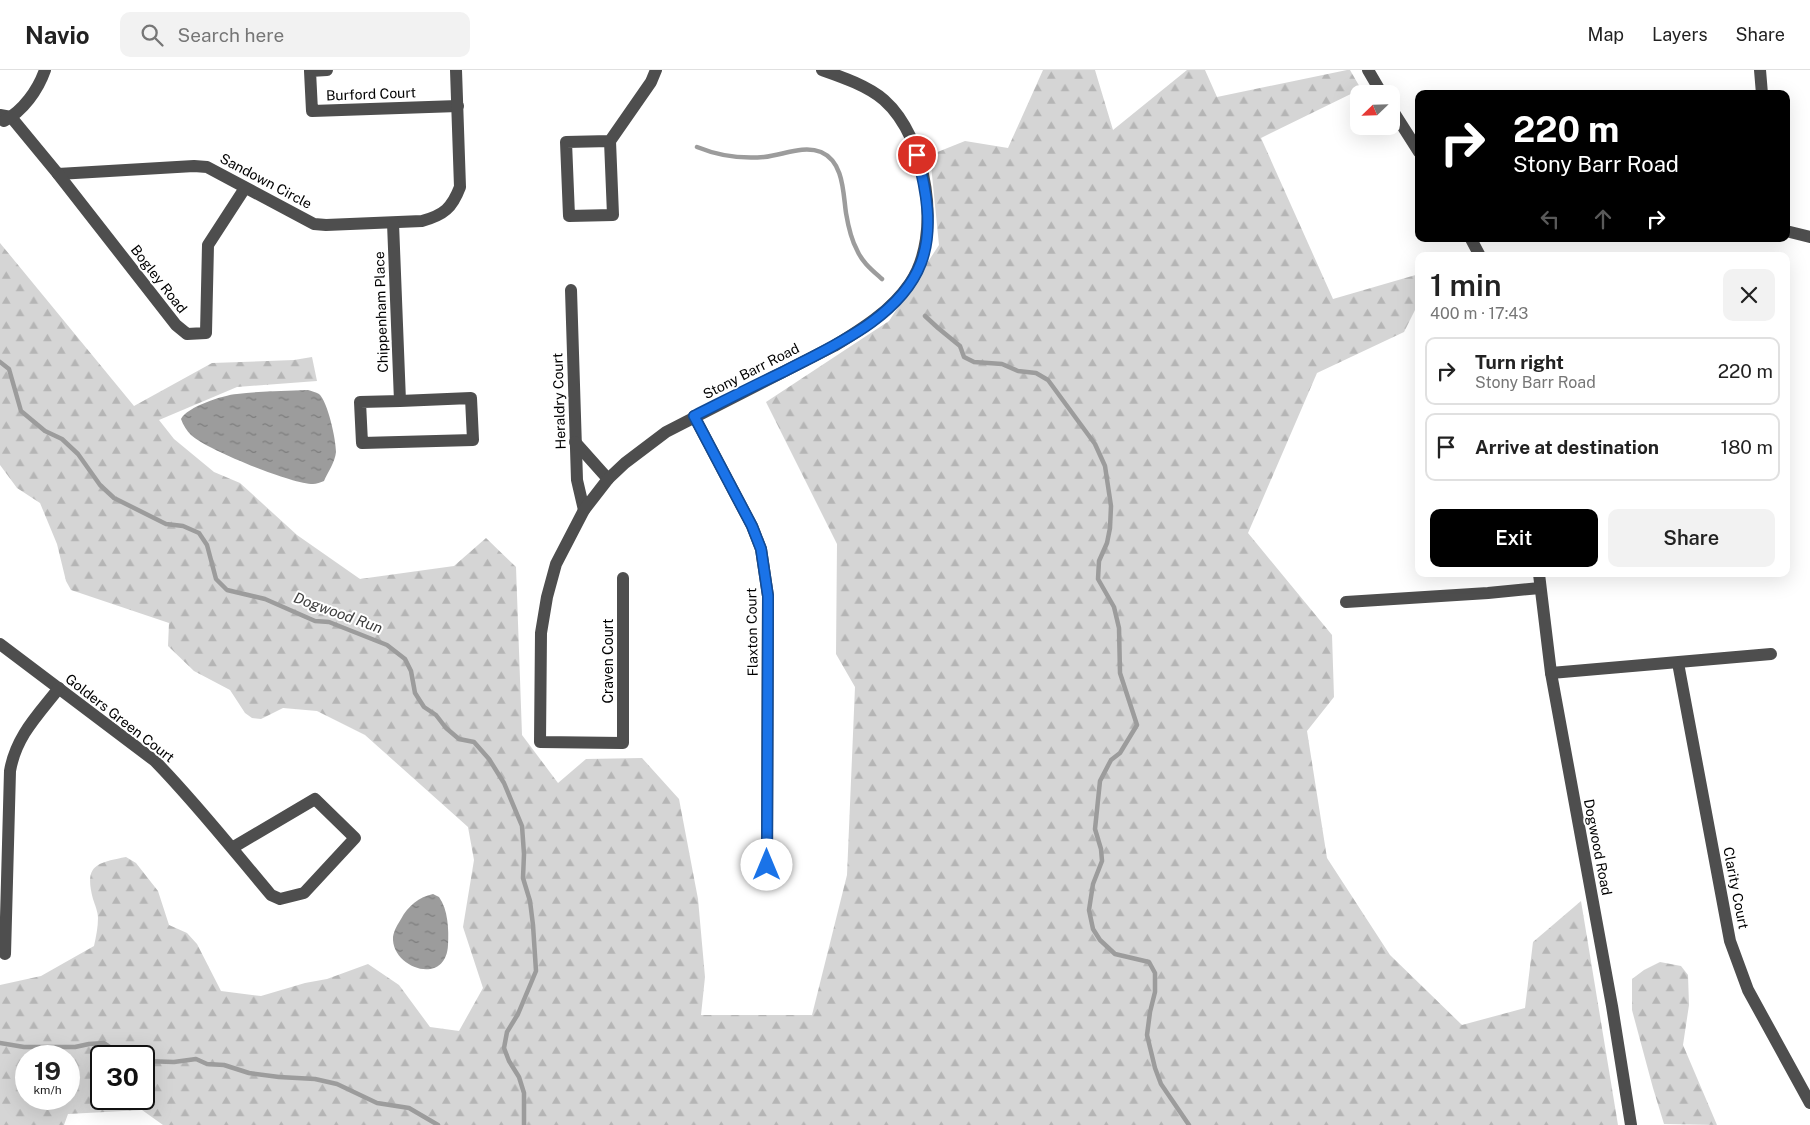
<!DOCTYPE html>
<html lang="en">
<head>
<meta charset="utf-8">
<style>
	:root { --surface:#fff; --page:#f2f2f2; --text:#222; --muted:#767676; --line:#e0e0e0; --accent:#000 }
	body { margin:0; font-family:"Public Sans",sans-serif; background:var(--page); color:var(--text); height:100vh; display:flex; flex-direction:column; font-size:19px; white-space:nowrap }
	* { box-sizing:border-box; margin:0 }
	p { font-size:16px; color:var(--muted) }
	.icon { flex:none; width:28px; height:28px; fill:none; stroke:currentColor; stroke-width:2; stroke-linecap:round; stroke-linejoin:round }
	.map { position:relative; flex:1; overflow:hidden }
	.side { position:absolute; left:1415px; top:182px; width:375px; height:325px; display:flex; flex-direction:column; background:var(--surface); border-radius:10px; box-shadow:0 5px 20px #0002 }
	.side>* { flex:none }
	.banner { position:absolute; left:1415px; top:20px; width:375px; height:152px; border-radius:10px; box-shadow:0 5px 20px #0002; background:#000; color:#fff; overflow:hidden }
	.needle { width:32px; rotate:247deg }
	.controls { position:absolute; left:1350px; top:15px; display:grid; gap:10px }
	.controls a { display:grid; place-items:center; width:50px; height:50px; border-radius:10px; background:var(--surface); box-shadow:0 5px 20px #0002; font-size:25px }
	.speed { position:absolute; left:15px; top:975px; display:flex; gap:10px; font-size:25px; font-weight:700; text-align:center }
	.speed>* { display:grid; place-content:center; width:65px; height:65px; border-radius:50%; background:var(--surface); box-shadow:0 5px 20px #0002; line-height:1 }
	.speed small { font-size:12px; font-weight:400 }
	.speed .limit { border:2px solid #111; border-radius:8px; background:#fff; color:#111 }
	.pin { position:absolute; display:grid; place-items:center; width:42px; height:42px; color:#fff; margin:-21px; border:2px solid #fff; border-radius:50%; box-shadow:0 1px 5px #0007 }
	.me { position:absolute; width:55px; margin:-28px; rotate:0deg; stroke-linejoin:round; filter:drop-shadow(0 0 4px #0008) }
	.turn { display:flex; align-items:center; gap:18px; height:105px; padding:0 15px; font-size:22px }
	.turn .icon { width:65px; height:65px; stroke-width:2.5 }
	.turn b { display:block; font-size:35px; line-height:42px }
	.lanes { display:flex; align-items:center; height:48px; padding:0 15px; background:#0003; justify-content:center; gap:25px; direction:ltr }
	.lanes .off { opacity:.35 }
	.round { display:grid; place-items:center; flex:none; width:52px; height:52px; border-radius:10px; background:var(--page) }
	.overview { display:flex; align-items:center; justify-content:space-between; height:85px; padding:0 15px }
	h1 { font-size:30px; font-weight:600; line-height:38px }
	.button { display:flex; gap:10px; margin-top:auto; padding:10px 15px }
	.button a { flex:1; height:58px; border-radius:10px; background:var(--accent); color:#fff; font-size:20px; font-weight:600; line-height:58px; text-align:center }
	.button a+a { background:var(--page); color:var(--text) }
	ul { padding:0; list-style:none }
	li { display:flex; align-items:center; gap:15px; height:68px; margin:0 10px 8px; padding:0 5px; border:2px solid var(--line); border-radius:10px }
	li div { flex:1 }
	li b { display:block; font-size:19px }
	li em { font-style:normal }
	header { display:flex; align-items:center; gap:30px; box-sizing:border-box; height:70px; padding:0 25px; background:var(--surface); border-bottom:1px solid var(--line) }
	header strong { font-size:24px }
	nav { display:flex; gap:28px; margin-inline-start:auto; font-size:18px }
	.search { width:350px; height:45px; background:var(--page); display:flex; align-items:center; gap:12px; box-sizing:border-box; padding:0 18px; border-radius:10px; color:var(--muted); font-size:19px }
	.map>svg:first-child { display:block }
	.forest { fill:url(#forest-firs); fill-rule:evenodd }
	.water { fill:url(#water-ripples) }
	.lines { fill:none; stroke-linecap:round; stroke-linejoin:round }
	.stream { stroke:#9c9c9c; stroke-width:4.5 }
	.minor { stroke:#4e4e4e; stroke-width:12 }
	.route-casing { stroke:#114b97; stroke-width:12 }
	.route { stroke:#1a73e8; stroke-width:9 }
	.labels { text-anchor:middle; stroke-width:4; stroke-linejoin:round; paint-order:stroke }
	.street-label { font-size:14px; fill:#000; stroke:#fff }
	.water-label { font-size:15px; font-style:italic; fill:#3d3d3d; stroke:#fff }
</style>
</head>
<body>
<header>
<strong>Navio</strong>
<div class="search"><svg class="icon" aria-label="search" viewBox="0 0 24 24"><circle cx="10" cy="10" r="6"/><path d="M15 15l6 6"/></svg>Search here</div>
<nav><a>Map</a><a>Layers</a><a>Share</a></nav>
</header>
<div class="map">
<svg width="1810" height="1055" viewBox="0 0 1810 1055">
	<defs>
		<pattern id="forest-firs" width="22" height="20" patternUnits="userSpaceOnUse" patternTransform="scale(1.25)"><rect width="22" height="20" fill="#d5d5d5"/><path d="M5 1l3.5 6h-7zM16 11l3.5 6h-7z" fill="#b5b5b5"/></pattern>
		<pattern id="water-ripples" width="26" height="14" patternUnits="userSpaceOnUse" patternTransform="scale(1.25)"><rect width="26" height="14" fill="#9c9c9c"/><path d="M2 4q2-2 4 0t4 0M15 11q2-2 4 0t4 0" fill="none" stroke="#7d7d7d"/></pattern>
	</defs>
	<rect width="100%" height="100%" fill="#fff"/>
	<!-- forest -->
	<g class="forest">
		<path d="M1043 0H1095L1113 60 1187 0H1205L1217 27 1347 0H1350L1361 19 1261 68 1333 229 1419 204V232L1404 262 1317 303 1248 463 1332 565 1334 627 1307 661 1327 788 1390 885 1462 955 1525 938 1533 872 1581 831 1618 1055H163L142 1040 68 1044 64 1055H0V915L41 906 94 876C96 867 98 857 98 848 98 842 95 835 93 829 84 795 96 793 126 787L136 793 158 821 169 855 187 863 197 874 221 921 261 926 305 913 327 909 368 894 399 915 430 957 459 961 483 918 463 857 474 790 468 757 365 665 317 641 283 638 261 649 252 648 245 643 230 620 194 601 168 576 169 553 71 520 66 511 57 474 40 433 17 418 0 395V173L134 336 212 293 294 290 312 287 317 311 237 317 159 350 174 369 214 402 240 413 297 465 360 509 454 496 486 468 516 497 522 665 558 713 586 689 642 688 679 729 698 829 705 907 701 945H812L847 805 855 617 836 584 837 474 766 332 889 251 939 175 930 85 965 71 1008 78ZM26 986H69V1029H26ZM101 986H144V1029H101Z"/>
		<polygon points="1660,892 1681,896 1688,905 1689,935 1683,975 1717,1055 1664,1054 1653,1018 1632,940 1632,909 1644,900"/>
	</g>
	<!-- water -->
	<g class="water">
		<path d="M308 320C311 321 316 322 319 324 328 332 336 370 336 382 335 392 328 402 324 411 321 412 316 414 313 414 292 414 207 380 191 365 187 361 183 355 181 349 187 337 223 325 237 324 260 321 284 321 308 320Z"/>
		<path d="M433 824 439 827C448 839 449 860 448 875 446 917 391 898 393 867 394 860 398 854 401 849 408 836 419 827 433 824Z"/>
	</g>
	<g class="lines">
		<!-- stream -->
		<g class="stream">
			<path d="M697 77C719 86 741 89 764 87 783 85 803 75 821 82 844 92 843 123 846 143 848 155 851 169 857 180 862 192 872 200 882 209"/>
			<polyline points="925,246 938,258 960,276 964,287 974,292 1002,294 1018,301 1036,303 1048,310 1095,374 1105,396 1111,436 1110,458 1107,473 1099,491 1098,509 1114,537 1119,558 1120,603 1137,655 1120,683 1111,690 1100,711 1095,759 1101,779 1102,791 1093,814 1089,840 1093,859 1100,870 1115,884 1149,892 1155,903 1155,922 1150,942 1147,965 1155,998 1161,1014 1189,1055"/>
			<polyline points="0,292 9,299 21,341 45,361 62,369 78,384 100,415 114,428 166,454 183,456 199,463 207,475 216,509 227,520 265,529 315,551 329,552 387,575 405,589 411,601 415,623 424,637 436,645 446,658 459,669 474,672 489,689 504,713 522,756 524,784 523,808 530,831 533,855 536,901 518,944 507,962 504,978 509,991 519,1007 524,1023 524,1055"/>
			<polyline points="0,973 24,977 75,977 89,974 104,973 123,986"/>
			<polyline points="144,991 174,992 196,989 207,994 224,995 249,1003 279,1007 315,1009 337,1014 377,1033 409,1038 438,1055"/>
		</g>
		<!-- minor -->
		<g class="minor">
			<polyline points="327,0 310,1 312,41 458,36"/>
			<polyline points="1368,0 1382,24"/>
			<polyline points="1760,0 1762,24"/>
			<polyline points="1391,38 1419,82"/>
			<path d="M0 45 11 47 58 104 194 96 207 97 314 154 326 155 422 151C444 145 452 138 460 117L456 0"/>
			<path d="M4 51C23 41 38 20 45 0"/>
			<polyline points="610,71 566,72 569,146 613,145 610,71 651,12 656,0"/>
			<polyline points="58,104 176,255 187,264 206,263 208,175 245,118"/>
			<polyline points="393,153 400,331 360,332 362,373 473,370 471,328 400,331"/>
			<polyline points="1786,161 1810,167"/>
			<polyline points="1471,169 1480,186"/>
			<polyline points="571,220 577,410 584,440"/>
			<polyline points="694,346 752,456 761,479 768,526 767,795"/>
			<polyline points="575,372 608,409"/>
			<polyline points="1539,504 1551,603 1612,936 1631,1055"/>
			<path d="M623 508V673L540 672 541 563 547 527 556 494 584 440 608 409 625 393 666 362 834 276C862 259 891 241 910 213 943 165 927 68 884 30 868 16 842 7 822 0"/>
			<polyline points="1346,532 1488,523 1540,518"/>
			<path d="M0 574 155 691C196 733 233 780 271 825L280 829 304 823 355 768 315 729 232 778"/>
			<polyline points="1678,593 1730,871 1748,920 1810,1033"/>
			<polyline points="1551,603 1771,584"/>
			<path d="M5 884 10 701C16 666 38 645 59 618"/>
		</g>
	</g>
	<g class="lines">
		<!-- route casing -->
		<g class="route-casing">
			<path id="route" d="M767 795 768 526 761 479 752 456 694 346C724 331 753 316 783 302 831 277 900 248 921 193 934 159 926 119 917 85"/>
		</g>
		<!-- route -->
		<use href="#route" class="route"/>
	</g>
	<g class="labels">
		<!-- street labels -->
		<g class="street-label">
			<text transform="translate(371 24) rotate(-2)" y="5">Burford Court</text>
			<text transform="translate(266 111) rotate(28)" y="5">Sandown Circle</text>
			<text transform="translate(159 209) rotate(52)" y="5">Bogley Road</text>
			<text transform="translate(381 242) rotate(-92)" y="5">Chippenham Place</text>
			<text transform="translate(751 301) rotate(-27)" y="5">Stony Barr Road</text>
			<text transform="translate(559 331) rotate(-92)" y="5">Heraldry Court</text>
			<text transform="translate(752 562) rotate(-91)" y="5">Flaxton Court</text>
			<text transform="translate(608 591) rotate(-90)" y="5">Craven Court</text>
			<text transform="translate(120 648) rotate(38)" y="5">Golders Green Court</text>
			<text transform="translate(1598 777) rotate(79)" y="5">Dogwood Road</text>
			<text transform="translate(1736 818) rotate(79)" y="5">Clarity Court</text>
		</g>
		<!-- water labels -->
		<g class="water-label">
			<text transform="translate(338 543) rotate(20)" y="5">Dogwood Run</text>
		</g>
	</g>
</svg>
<div class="controls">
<a><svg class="needle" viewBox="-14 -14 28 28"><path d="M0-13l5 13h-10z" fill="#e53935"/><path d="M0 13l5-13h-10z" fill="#767676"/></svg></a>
</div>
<div class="speed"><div>19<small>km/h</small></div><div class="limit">30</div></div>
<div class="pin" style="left:917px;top:85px;background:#d93025"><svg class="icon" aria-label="arrive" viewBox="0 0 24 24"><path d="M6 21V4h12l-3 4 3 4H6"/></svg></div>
<svg class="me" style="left:767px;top:795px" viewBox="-20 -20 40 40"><circle r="19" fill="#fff"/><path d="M0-13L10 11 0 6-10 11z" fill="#1a73e8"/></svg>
<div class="banner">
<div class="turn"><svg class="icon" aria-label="right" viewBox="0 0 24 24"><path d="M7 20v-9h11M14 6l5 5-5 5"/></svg><div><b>220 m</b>Stony Barr Road</div></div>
<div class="lanes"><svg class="icon off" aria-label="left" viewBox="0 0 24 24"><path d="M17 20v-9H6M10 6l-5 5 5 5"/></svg><svg class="icon off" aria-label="ahead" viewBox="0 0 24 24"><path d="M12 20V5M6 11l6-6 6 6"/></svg><svg class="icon" aria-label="right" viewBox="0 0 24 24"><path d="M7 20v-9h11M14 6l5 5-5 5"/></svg></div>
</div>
<section class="side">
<div class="overview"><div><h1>1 min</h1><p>400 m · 17:43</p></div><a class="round"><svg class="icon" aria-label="close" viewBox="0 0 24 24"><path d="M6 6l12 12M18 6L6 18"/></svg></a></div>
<ul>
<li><svg class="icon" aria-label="right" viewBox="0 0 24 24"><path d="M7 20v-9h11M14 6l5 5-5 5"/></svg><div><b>Turn right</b><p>Stony Barr Road</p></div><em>220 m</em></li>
<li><svg class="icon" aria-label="arrive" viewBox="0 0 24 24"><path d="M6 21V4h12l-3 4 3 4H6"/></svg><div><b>Arrive at destination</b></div><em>180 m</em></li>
</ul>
<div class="button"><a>Exit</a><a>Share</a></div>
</section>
</div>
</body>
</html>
